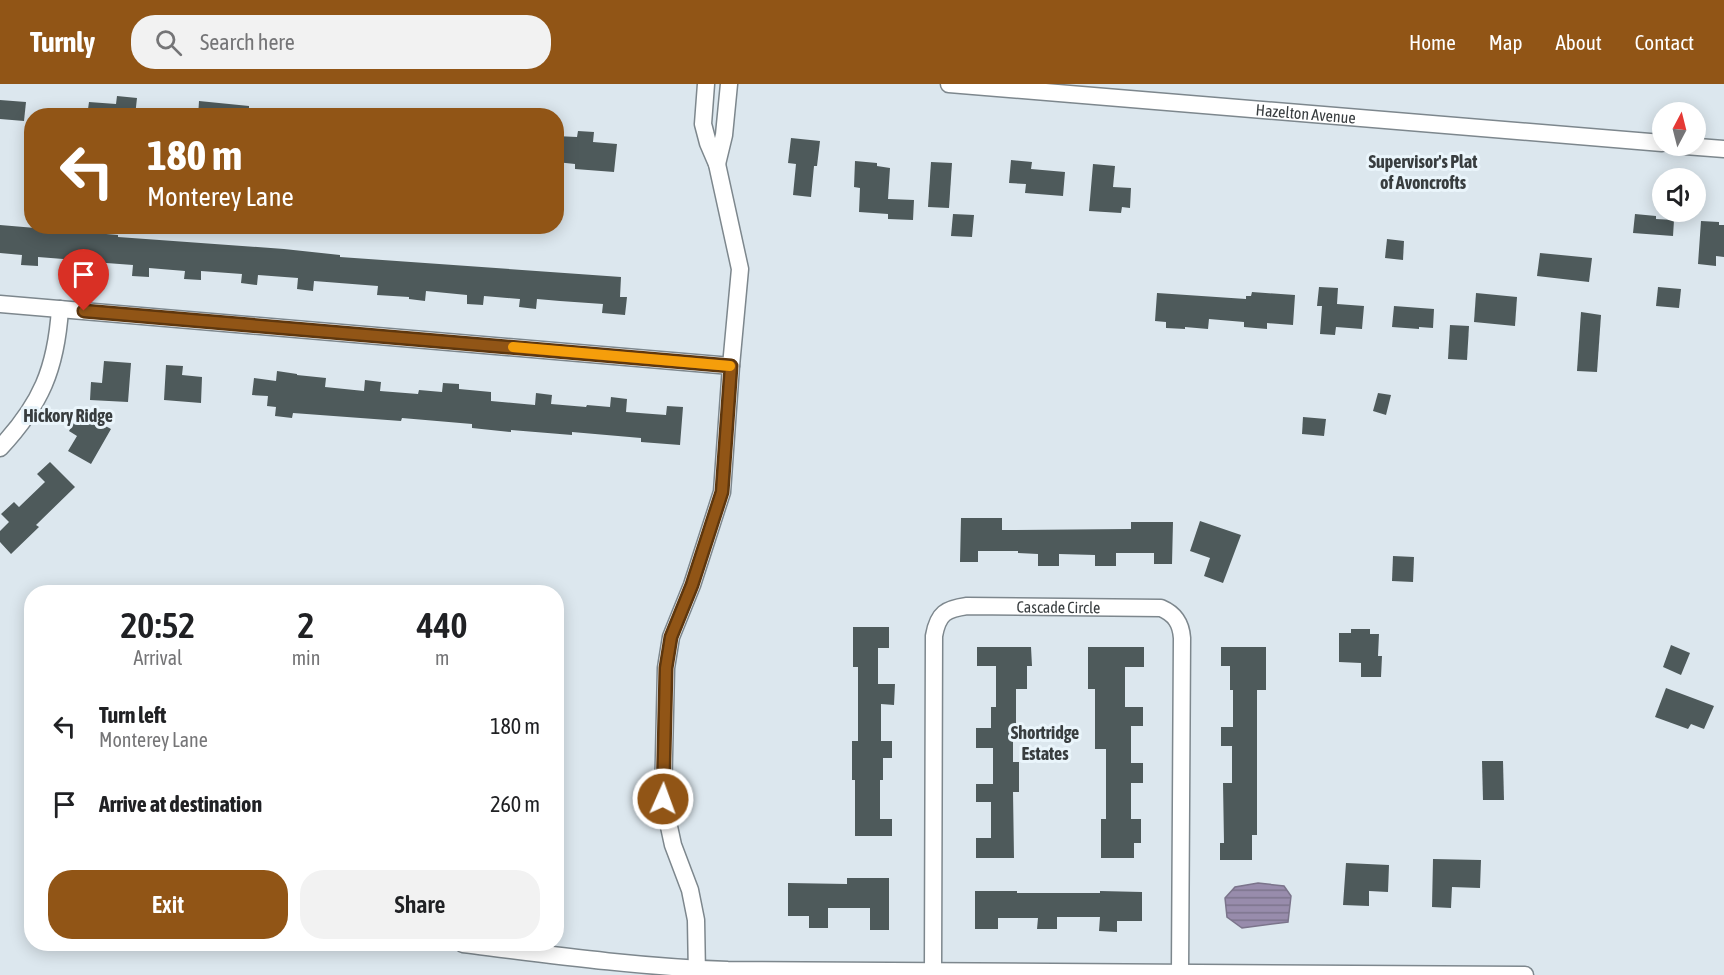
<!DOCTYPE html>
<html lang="en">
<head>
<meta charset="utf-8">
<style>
	:root { --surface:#fff; --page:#f2f2f2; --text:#202124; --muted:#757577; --accent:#915516 }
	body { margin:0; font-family:"Asap Condensed",sans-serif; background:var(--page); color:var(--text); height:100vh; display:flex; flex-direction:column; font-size:22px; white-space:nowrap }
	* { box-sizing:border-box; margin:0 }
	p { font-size:20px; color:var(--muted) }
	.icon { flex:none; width:33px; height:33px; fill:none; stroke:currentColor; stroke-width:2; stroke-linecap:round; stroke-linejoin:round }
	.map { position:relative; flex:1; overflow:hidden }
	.drawer { position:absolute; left:24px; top:501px; width:540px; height:366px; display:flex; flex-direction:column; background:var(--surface); border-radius:24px; box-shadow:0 3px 15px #0003 }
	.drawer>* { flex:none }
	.top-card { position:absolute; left:24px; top:24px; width:540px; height:126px; border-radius:24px; box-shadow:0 3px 15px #0003; background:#915516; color:#fff; overflow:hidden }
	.needle { width:39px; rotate:7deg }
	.fabs { position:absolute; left:1652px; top:18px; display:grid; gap:12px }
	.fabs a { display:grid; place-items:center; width:54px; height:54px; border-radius:50%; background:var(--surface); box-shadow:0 3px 15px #0003; font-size:30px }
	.pin { position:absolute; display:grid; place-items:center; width:51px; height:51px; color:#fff; margin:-62px -26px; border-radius:50% 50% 50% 0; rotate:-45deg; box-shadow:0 0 6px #0007 }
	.pin .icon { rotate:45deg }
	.me { position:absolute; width:66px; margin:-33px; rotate:2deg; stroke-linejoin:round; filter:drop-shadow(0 0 4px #0008) }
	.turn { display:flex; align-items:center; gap:21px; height:126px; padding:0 24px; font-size:27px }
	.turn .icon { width:78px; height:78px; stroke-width:2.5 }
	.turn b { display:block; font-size:42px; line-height:51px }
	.eta { display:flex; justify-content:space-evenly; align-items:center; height:102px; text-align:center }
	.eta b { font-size:36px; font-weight:600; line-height:42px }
	.action { display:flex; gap:12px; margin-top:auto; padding:12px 24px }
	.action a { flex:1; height:69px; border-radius:24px; background:var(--accent); color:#fff; font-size:24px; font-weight:600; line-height:69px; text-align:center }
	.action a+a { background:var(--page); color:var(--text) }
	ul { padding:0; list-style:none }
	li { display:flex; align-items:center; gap:18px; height:78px; padding:0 24px }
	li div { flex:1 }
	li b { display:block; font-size:22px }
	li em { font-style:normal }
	header { display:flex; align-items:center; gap:36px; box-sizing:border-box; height:84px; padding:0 30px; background:var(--accent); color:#fff }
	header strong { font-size:28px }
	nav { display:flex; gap:33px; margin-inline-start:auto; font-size:21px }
	.search { width:420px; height:54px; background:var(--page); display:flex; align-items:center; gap:15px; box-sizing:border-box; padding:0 21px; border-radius:24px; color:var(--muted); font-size:22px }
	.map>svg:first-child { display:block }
	.water { fill:url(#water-rules); stroke:#7b748b; stroke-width:1.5 }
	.building { fill:#4e5a5b }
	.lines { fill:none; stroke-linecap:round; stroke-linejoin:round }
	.street-casing { stroke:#7d878d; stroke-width:19 }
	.street { stroke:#fff; stroke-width:16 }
	.route-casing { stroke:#5e370e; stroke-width:15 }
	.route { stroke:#915516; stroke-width:10 }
	.slow { stroke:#f59e0b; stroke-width:10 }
	.labels { text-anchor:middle; stroke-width:6; stroke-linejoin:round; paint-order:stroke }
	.street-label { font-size:16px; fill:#383d3f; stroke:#eaf5fb }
	.neighbourhood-label { font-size:18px; font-weight:bold; fill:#383d3f; stroke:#eaf5fb }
</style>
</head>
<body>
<header>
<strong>Turnly</strong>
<div class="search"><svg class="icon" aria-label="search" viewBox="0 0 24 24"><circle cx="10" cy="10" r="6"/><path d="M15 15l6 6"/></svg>Search here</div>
<nav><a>Home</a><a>Map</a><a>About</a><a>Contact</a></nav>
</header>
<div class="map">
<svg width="1724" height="891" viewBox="0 0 1724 891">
	<defs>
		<pattern id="water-rules" width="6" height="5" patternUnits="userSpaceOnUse" patternTransform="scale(1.5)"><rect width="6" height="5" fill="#988cac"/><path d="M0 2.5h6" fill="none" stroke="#7d748d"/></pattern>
	</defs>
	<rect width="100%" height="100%" fill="#dce7ee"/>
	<!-- water -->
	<polygon class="water" points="1258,799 1284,802 1291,812 1288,838 1242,844 1227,833 1225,814 1235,803"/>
	<!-- building -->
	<g class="building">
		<polygon points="117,12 137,14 135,32 87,32 89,18 116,20"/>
		<polygon points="0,16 26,18 24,37 0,35"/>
		<polygon points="199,17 249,22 249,32 198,32"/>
		<polygon points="578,47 594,48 593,58 617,60 614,88 575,85 575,80 556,78 556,52 577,53"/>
		<polygon points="791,54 820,57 817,82 814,82 811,113 793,111 796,80 788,79"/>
		<polygon points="1011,76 1032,78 1031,85 1065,88 1063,112 1025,109 1026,100 1009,99"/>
		<polygon points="855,77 877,79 877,82 890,84 888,115 914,116 913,136 888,135 888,130 859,128 860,104 854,103"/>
		<polygon points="931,78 952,79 949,124 928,123"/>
		<polygon points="1093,80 1115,82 1113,103 1131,104 1130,124 1122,123 1121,129 1089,127"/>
		<polygon points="953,130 974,131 972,153 951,152"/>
		<polygon points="1635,130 1656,132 1656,135 1674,136 1673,152 1633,149"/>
		<polygon points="1701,137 1719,138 1719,141 1724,141 1724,173 1716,172 1716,182 1698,180"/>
		<polygon points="0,141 118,151 118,153 284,165 340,171 340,173 621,193 620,213 627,213 625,231 602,229 603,220 560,217 537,215 536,225 519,223 520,215 484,212 483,221 467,220 467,211 426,207 425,217 409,215 409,213 377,211 378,202 314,197 313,207 297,205 298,194 258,191 257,201 241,199 242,190 201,187 201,196 184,195 185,187 149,184 149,193 132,192 133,181 93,178 92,187 75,186 76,176 38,173 38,182 21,181 22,171 0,169"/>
		<polygon points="1387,155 1404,157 1403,176 1385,174"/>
		<polygon points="1540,169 1592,174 1589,198 1537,192"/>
		<polygon points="1319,203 1338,204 1337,220 1364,222 1362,245 1336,243 1335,251 1320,250 1322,222 1317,222"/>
		<polygon points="1658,203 1681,205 1679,224 1656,222"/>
		<polygon points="1252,208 1295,211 1293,241 1267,239 1267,245 1244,243 1244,238 1209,235 1208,245 1185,243 1185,245 1166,244 1166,238 1155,237 1157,209 1246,215 1246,212 1251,212"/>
		<polygon points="1476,209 1517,213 1515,242 1474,238"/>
		<polygon points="1394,222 1434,225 1433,244 1419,243 1419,245 1392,243"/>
		<polygon points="1581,228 1601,231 1597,288 1577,287"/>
		<polygon points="1450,241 1469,242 1467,276 1448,275"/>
		<polygon points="104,277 131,279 128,318 90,316 91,298 102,299"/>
		<polygon points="166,281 183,282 182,291 202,293 201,319 164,316"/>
		<polygon points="277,287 297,290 297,291 326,294 325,303 364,307 365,296 381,298 380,307 418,310 419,306 442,308 443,299 459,300 459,305 491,308 491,317 535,321 536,309 552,311 551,320 586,323 587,321 610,323 611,313 627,315 626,328 666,331 667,322 683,323 680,361 641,358 641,354 572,348 572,351 511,346 511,348 472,344 472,340 402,334 401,337 293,329 292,334 275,332 276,323 267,322 268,312 252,311 254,294 276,297"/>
		<polygon points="1378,309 1391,311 1386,331 1373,327"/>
		<polygon points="80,328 111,345 91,380 68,367 77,352 69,347"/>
		<polygon points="1303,333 1326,335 1324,352 1302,350"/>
		<polygon points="50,378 75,403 36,441 39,443 11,470 0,458 0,447 9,438 1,430 14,418 19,423 45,398 37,390"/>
		<polygon points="961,434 1002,434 1002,446 1131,445 1131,438 1173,438 1172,480 1154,480 1154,469 1116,469 1116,482 1095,482 1095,471 1059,470 1059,482 1038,482 1038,470 1018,469 1018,467 978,467 978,478 960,478"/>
		<polygon points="1200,437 1241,451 1223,499 1204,492 1210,474 1190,467"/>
		<polygon points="1393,472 1414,473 1413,498 1392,497"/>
		<polygon points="853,543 889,543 889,564 878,564 878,600 895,600 894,621 881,620 881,657 892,657 892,674 883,674 883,696 880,696 880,735 892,735 892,752 855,752 855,696 852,696 852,657 858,657 858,583 853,583"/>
		<polygon points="1351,545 1370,545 1370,550 1379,550 1378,572 1382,572 1381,593 1361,593 1361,579 1339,578 1339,549 1351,549"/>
		<polygon points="1671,561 1690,569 1681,591 1663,583"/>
		<polygon points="977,563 1031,563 1032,582 1027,582 1027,605 1016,605 1016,650 1013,650 1013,678 1019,678 1019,708 1013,708 1014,774 976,774 976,754 991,754 991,718 976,718 976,700 993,700 993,664 976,664 976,644 991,644 991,623 996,623 996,582 977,582"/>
		<polygon points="1088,563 1144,563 1144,583 1125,583 1125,623 1143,623 1143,642 1131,642 1131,679 1143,679 1143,699 1131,699 1131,735 1141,735 1141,759 1134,759 1134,774 1101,774 1101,735 1106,735 1106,665 1095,665 1095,605 1088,605"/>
		<polygon points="1221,563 1266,563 1266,606 1257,606 1257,751 1252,751 1252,776 1220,776 1220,759 1224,759 1223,699 1232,699 1232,662 1221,662 1221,643 1233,643 1233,606 1230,606 1230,582 1221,582"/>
		<polygon points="1666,604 1714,622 1704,645 1691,640 1688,645 1655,633"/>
		<polygon points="1482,677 1503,677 1504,716 1483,716"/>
		<polygon points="1433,775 1481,776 1480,804 1452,803 1451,824 1432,823"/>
		<polygon points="1346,779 1389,781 1388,808 1369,807 1369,822 1343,821"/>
		<polygon points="847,794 889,794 889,846 870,846 870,824 828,824 828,844 809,844 809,832 788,832 788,799 847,800"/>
		<polygon points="975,807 1017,807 1017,809 1100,809 1100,807 1142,808 1142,837 1117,837 1117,848 1099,847 1100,833 1057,833 1057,845 1037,845 1038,834 998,834 998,845 975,845"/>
	</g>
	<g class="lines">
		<!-- street casing -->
		<g class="street-casing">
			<g id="street">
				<path id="s1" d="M949 0 1662 59"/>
				<polyline points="1685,62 1724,65"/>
				<polyline points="717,80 724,51 729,0"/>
				<polyline points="0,220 731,282"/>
				<path d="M0 364C41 320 56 285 60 225"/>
				<path d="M463 860C551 871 639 883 728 886L1525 891"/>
				<path id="s2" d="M933 887 934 552C938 529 946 525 967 522L1161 524C1175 530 1181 539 1182 554L1180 889"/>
				<polyline points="697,891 696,836 690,806 673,761 663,715 666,584 671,553 692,501 722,408 731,282 740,185 717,80 708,59 703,40 706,0"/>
			</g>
		</g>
		<!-- street -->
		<use href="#street" class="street"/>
	</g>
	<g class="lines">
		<!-- route casing -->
		<g class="route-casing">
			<polyline id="route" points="84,227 731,282 722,408 692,501 671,553 666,584 663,715"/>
		</g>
		<!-- route -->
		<use href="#route" class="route"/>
		<!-- slow -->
		<polyline class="slow" points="513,263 730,282"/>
	</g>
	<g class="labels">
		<!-- street labels -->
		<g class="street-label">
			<text dy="6" stroke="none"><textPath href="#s1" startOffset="358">Hazelton Avenue</textPath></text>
			<text dy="6" stroke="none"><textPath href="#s2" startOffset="476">Cascade Circle</textPath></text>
		</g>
		<!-- neighbourhood labels -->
		<g class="neighbourhood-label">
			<text x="1423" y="84">Supervisor's Plat<tspan x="1423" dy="21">of Avoncrofts</tspan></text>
			<text x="68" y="338">Hickory Ridge</text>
			<text x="1045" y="655">Shortridge<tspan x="1045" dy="21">Estates</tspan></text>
		</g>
	</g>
</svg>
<div class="fabs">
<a><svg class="needle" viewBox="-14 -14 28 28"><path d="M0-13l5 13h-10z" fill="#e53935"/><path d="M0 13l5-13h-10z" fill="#757577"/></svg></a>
<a><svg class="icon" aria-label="sound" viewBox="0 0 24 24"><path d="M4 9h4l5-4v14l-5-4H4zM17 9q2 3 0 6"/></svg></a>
</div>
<div class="pin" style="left:84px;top:227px;background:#d93025"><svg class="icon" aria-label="arrive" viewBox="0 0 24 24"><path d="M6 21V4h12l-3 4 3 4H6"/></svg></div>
<svg class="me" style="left:663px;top:715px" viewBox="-20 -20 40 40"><circle r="17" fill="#915516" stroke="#fff" stroke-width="3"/><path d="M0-11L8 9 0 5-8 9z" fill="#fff"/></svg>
<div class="top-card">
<div class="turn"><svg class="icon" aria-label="left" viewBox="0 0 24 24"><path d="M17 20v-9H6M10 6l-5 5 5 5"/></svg><div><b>180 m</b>Monterey Lane</div></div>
</div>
<section class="drawer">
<div class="eta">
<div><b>20:52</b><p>Arrival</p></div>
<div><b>2</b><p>min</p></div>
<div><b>440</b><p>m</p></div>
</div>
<ul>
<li><svg class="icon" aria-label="left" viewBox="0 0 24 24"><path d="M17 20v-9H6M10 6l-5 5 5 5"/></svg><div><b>Turn left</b><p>Monterey Lane</p></div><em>180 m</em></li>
<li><svg class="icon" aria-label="arrive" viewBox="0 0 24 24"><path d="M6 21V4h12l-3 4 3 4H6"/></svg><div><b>Arrive at destination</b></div><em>260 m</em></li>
</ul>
<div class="action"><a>Exit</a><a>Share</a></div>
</section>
</div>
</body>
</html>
